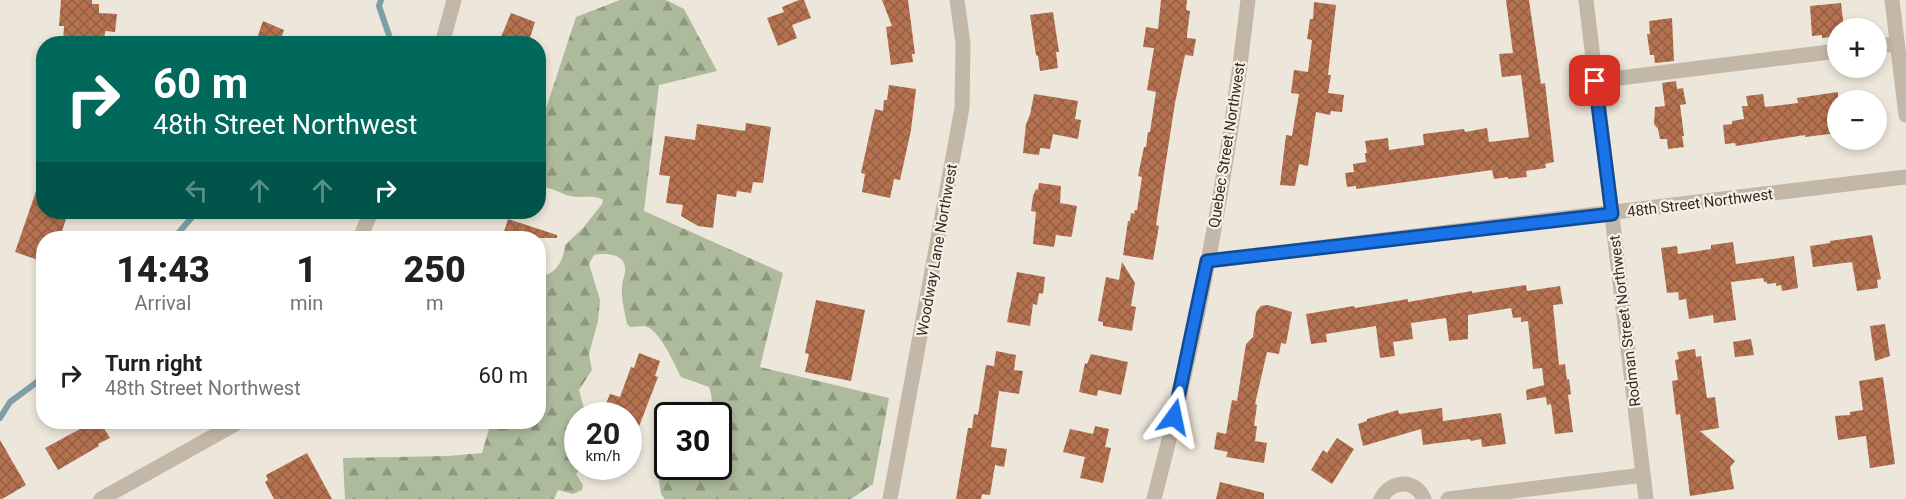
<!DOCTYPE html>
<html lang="en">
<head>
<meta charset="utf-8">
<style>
	:root { --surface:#fff; --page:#f6f6f6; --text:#202124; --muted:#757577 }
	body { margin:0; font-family:Roboto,sans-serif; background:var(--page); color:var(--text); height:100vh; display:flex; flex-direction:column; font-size:22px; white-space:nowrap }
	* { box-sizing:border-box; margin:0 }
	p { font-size:20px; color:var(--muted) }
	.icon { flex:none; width:33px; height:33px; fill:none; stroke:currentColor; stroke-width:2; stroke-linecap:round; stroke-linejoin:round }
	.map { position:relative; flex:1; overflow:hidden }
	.panel { position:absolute; left:36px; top:231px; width:510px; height:198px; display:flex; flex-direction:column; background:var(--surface); border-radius:24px; box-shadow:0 3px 9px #0003 }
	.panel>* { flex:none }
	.banner { position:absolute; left:36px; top:36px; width:510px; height:183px; border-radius:24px; box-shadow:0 3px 9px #0003; background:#00695c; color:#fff; overflow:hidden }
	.buttons { position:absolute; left:1827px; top:18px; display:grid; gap:12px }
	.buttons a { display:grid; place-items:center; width:60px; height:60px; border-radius:50%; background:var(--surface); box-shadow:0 3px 9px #0003; font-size:30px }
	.speed { position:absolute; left:564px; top:402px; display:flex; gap:12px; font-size:30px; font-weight:700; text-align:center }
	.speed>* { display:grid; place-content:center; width:78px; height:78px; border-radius:50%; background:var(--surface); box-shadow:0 3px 9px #0003; line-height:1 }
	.speed small { font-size:15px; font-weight:400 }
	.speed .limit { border:3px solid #111; border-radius:9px; background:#fff; color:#111 }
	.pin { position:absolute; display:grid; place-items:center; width:51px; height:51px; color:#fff; margin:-26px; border-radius:12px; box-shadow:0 3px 9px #0006 }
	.me { position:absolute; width:66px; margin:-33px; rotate:12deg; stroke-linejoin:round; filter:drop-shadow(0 0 4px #0008) }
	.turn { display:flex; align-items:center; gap:21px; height:126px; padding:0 18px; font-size:27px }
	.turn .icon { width:78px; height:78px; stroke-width:2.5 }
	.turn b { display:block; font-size:42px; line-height:51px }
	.lanes { display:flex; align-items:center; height:57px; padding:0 18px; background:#0003; justify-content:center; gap:30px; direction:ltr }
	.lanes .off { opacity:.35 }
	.eta { display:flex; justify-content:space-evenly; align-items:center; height:102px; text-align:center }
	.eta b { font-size:36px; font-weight:800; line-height:42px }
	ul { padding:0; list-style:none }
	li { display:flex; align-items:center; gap:18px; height:84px; padding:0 18px }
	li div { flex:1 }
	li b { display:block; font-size:22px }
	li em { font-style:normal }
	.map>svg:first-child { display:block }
	.forest { fill:url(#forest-firs) }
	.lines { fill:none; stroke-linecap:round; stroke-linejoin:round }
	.stream { stroke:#7da0a6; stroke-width:6 }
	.building { fill:url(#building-cross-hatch) }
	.minor { stroke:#c3b7a7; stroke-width:15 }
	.route-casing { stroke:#114b97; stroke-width:15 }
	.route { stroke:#1a73e8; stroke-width:10 }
	.labels { text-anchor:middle; stroke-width:4.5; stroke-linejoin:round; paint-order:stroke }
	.street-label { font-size:15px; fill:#312b27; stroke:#f6f0e5 }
</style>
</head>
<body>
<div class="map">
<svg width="1906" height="499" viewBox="0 0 1906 499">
	<defs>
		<pattern id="forest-firs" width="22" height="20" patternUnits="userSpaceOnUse" patternTransform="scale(1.5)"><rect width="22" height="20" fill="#adba9c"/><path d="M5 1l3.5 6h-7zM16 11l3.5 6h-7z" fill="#8d977f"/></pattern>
		<pattern id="building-cross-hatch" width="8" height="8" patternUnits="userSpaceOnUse" patternTransform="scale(1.5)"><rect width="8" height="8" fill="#b57250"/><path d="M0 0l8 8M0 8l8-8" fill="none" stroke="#945e42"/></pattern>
	</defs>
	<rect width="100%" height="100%" fill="#ede6da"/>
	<!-- forest -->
	<path class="forest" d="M620 0H666L684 9 717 71 659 85 644 211 783 273 760 367 889 398 873 484 851 499H665L661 494 655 455 661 446 667 445 668 466H718V416L709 415C712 405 713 398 709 387L681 377C675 365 659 329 645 326 640 326 635 327 630 327L627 324C625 312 621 299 622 286 622 280 626 274 625 268 624 253 604 253 594 255L589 264 600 300 598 321 589 354 592 370 579 390 586 415 578 416V466L582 467 576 474 583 485 582 490 573 494 558 490 554 499H345L343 458 448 456 482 453 491 422H538L539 276C556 276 564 259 565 245L583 228 602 204 603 200C593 193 582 199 570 196 558 193 553 187 539 187V130L576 17Z"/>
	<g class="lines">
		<!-- stream -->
		<g class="stream">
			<polyline points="381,0 379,6 392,44"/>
			<polyline points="174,238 193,216 213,212"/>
			<polyline points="0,418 10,402 44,377"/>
		</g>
	</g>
	<!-- building -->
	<g class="building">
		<polygon points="61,0 92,0 92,4 99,4 99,13 117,14 115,32 105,31 104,44 63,44 64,26 59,26"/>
		<polygon points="799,0 804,0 811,18 792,25 797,38 778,46 767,18 784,12 782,7"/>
		<polygon points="882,0 908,0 915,54 912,54 913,62 891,65 886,27 892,26"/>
		<polygon points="1161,0 1187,0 1186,10 1190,11 1187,35 1187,38 1196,39 1193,56 1185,55 1175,103 1156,225 1159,226 1153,260 1123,255 1128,221 1130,221 1131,213 1134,214 1135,210 1137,210 1142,177 1138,176 1144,147 1146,147 1148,132 1150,132 1156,92 1147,90 1154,48 1143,47 1146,27 1158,29"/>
		<polygon points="1506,0 1529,0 1541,84 1545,83 1554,162 1545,164 1546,168 1526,171 1527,177 1508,179 1508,177 1494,179 1492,170 1356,189 1356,186 1347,187 1345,173 1354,172 1353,164 1366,162 1365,153 1367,153 1365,141 1388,138 1389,150 1424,145 1423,134 1464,129 1465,132 1487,128 1489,142 1529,137 1521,75 1502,77 1499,54 1513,53"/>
		<polygon points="1314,2 1336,5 1328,75 1331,75 1328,93 1344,95 1342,112 1331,111 1330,115 1316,112 1308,166 1299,164 1295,186 1280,185 1286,135 1292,136 1299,94 1291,93 1294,70 1308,72 1312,40 1307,39 1310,19 1313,19"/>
		<polygon points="1841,3 1844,28 1838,28 1838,36 1822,38 1822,35 1812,36 1810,6"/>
		<polygon points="1053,12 1059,52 1056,52 1058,68 1040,71 1038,56 1036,55 1030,15"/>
		<polygon points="511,13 535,22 528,44 498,44"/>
		<polygon points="1672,18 1674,61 1655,63 1654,55 1650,55 1647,34 1650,34 1649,21"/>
		<polygon points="263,21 284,30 279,44 255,44"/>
		<polygon points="1676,81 1677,89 1683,88 1686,104 1680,105 1684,136 1682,136 1684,147 1668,149 1667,139 1660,139 1658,129 1654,124 1655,107 1665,106 1662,83"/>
		<polygon points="889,85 916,89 911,130 900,180 894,179 890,198 862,192 865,174 861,173 875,109 883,111 884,100 887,100"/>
		<polygon points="1838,92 1838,133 1805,137 1805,135 1736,146 1735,143 1725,144 1723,125 1732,124 1732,121 1744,119 1742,106 1748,106 1746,96 1763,94 1765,107 1798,103 1797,98"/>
		<polygon points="1034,94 1078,101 1075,119 1081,120 1078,139 1053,134 1050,149 1040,148 1039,155 1023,153 1026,124 1030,115"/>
		<polygon points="746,123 771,127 763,183 753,182 751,193 737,191 736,197 717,194 713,228 698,226 681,216 683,205 666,203 670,176 659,175 665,136 695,140 697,124 745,131"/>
		<polygon points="41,177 44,178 44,212 68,212 60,238 44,238 44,262 15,252"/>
		<polygon points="1039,183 1061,186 1060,203 1077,206 1072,235 1071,237 1056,235 1054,247 1033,244 1036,212 1031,211 1033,196 1036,189 1038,190"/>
		<polygon points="508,219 557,235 557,238 502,238"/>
		<polygon points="1872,235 1881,279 1877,280 1878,288 1857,291 1852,262 1813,267 1810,246 1830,243 1830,241"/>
		<polygon points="1733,242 1736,264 1794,256 1798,288 1782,291 1781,285 1776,286 1776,283 1767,284 1767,282 1764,282 1763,278 1731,282 1736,320 1714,323 1713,315 1689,319 1686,299 1679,300 1678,292 1667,293 1661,248 1677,246 1678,254 1711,249 1711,245"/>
		<polygon points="1122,262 1135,283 1131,306 1136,307 1132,331 1103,326 1103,322 1098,321 1106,277 1119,280"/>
		<polygon points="1017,272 1045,277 1043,294 1039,293 1037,305 1033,304 1030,326 1007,322"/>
		<polygon points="1526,285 1527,291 1560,286 1563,304 1553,305 1559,365 1565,364 1567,380 1569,379 1571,394 1568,395 1573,432 1555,434 1551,404 1547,405 1546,397 1527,400 1526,390 1544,385 1542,368 1533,369 1528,321 1521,322 1521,317 1513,318 1511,308 1468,315 1468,339 1449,341 1446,318 1411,323 1413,339 1393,342 1395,356 1380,358 1376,326 1326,334 1327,342 1311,344 1306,314 1354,306 1355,308 1408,299 1408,302 1460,293 1472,291 1472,293"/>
		<polygon points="816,300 865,310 851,381 805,372 809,354 805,353"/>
		<polygon points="1268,305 1292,312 1286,344 1281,343 1279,354 1267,352 1255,404 1257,405 1254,426 1257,426 1255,441 1267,443 1264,463 1226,457 1228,452 1214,449 1217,432 1226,434 1232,400 1237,401 1246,344 1253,337 1256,312 1261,306"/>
		<polygon points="1885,324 1890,356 1875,361 1870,326"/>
		<polygon points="1751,339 1754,355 1735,357 1733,342"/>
		<polygon points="1695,349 1696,357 1701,356 1707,398 1715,397 1719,428 1700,431 1735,461 1730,467 1734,489 1690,496 1680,414 1676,415 1672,381 1678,380 1675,360 1679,359 1677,352"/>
		<polygon points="996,351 1016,355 1014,370 1023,371 1019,394 999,391 991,447 1007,449 1004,467 995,465 990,495 982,494 981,499 956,499 968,428 972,428 974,414 978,415 986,365 994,366"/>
		<polygon points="639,353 660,361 655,376 658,377 630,450 628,416 615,416 603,411 610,394 620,397 631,367 634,368"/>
		<polygon points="1091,354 1128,362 1121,395 1098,390 1097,396 1079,392 1085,363 1087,364"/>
		<polygon points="1883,377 1895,464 1870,468 1866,436 1838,440 1835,416 1850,415 1850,412 1863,410 1859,381"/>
		<polygon points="1442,408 1443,421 1501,413 1506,444 1482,447 1481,439 1471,441 1470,439 1423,445 1421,429 1363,446 1358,424 1367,421 1367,419 1398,410 1399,414"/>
		<polygon points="93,422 100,422 110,438 98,444 99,446 58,470 45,448"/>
		<polygon points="1095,426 1109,429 1105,447 1111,448 1103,483 1080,478 1085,457 1063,452 1070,429 1093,434"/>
		<polygon points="1337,438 1354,449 1332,484 1311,470 1323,450 1327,453"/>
		<polygon points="0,440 26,485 2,499 0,499"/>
		<polygon points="307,453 332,499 274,499 265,482 268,480 266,475"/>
		<polygon points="1220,482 1264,493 1264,499 1216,499"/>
	</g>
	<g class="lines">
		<!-- minor -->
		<g class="minor">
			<polyline points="1586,0 1646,499"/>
			<polyline points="1892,0 1906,115"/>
			<polyline points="442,44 454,0"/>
			<polyline points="1876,46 1897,44"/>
			<polyline points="1595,81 1838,51"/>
			<polyline points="360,238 371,212"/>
			<polyline points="1207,261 1906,177"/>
			<polyline points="101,499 239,422"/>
			<polyline points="890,499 962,108 963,43 957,0"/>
			<path d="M1154 499C1197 336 1229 168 1248 0"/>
			<path d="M1381 499C1391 480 1415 478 1424 499"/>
			<polyline points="1448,499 1643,475"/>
		</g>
	</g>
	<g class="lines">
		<!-- route casing -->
		<g class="route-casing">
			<polyline id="route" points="1174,417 1207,261 1612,214 1595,81"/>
		</g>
		<!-- route -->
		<use href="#route" class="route"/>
	</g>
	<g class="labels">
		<!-- street labels -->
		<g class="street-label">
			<text transform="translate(1227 145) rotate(-81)" y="5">Quebec Street Northwest</text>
			<text transform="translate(1700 203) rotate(-7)" y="5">48th Street Northwest</text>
			<text transform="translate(937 250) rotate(-80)" y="5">Woodway Lane Northwest</text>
			<text transform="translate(1625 321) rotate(-97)" y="5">Rodman Street Northwest</text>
		</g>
	</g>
</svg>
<div class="buttons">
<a>+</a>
<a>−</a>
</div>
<div class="speed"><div>20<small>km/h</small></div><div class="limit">30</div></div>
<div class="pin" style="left:1595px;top:81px;background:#d93025"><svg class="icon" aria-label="arrive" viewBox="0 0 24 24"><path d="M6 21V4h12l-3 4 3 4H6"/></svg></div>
<svg class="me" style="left:1174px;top:417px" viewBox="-20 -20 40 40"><path d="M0-17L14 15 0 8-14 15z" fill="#1a73e8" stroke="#fff" stroke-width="4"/></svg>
<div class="banner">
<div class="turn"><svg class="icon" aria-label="right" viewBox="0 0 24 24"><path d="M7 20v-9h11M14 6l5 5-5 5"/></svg><div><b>60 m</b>48th Street Northwest</div></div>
<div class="lanes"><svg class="icon off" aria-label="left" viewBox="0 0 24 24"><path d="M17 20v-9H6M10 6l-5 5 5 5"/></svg><svg class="icon off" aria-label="ahead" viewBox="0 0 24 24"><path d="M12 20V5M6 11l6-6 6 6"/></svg><svg class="icon off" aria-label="ahead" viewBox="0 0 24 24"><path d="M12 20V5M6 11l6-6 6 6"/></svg><svg class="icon" aria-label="right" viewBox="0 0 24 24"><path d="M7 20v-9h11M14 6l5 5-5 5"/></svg></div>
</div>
<section class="panel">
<div class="eta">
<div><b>14:43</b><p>Arrival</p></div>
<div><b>1</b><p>min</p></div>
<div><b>250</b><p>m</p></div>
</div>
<ul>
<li><svg class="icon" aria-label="right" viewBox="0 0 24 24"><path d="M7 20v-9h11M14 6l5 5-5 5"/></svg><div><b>Turn right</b><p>48th Street Northwest</p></div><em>60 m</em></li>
</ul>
</section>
</div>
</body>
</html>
